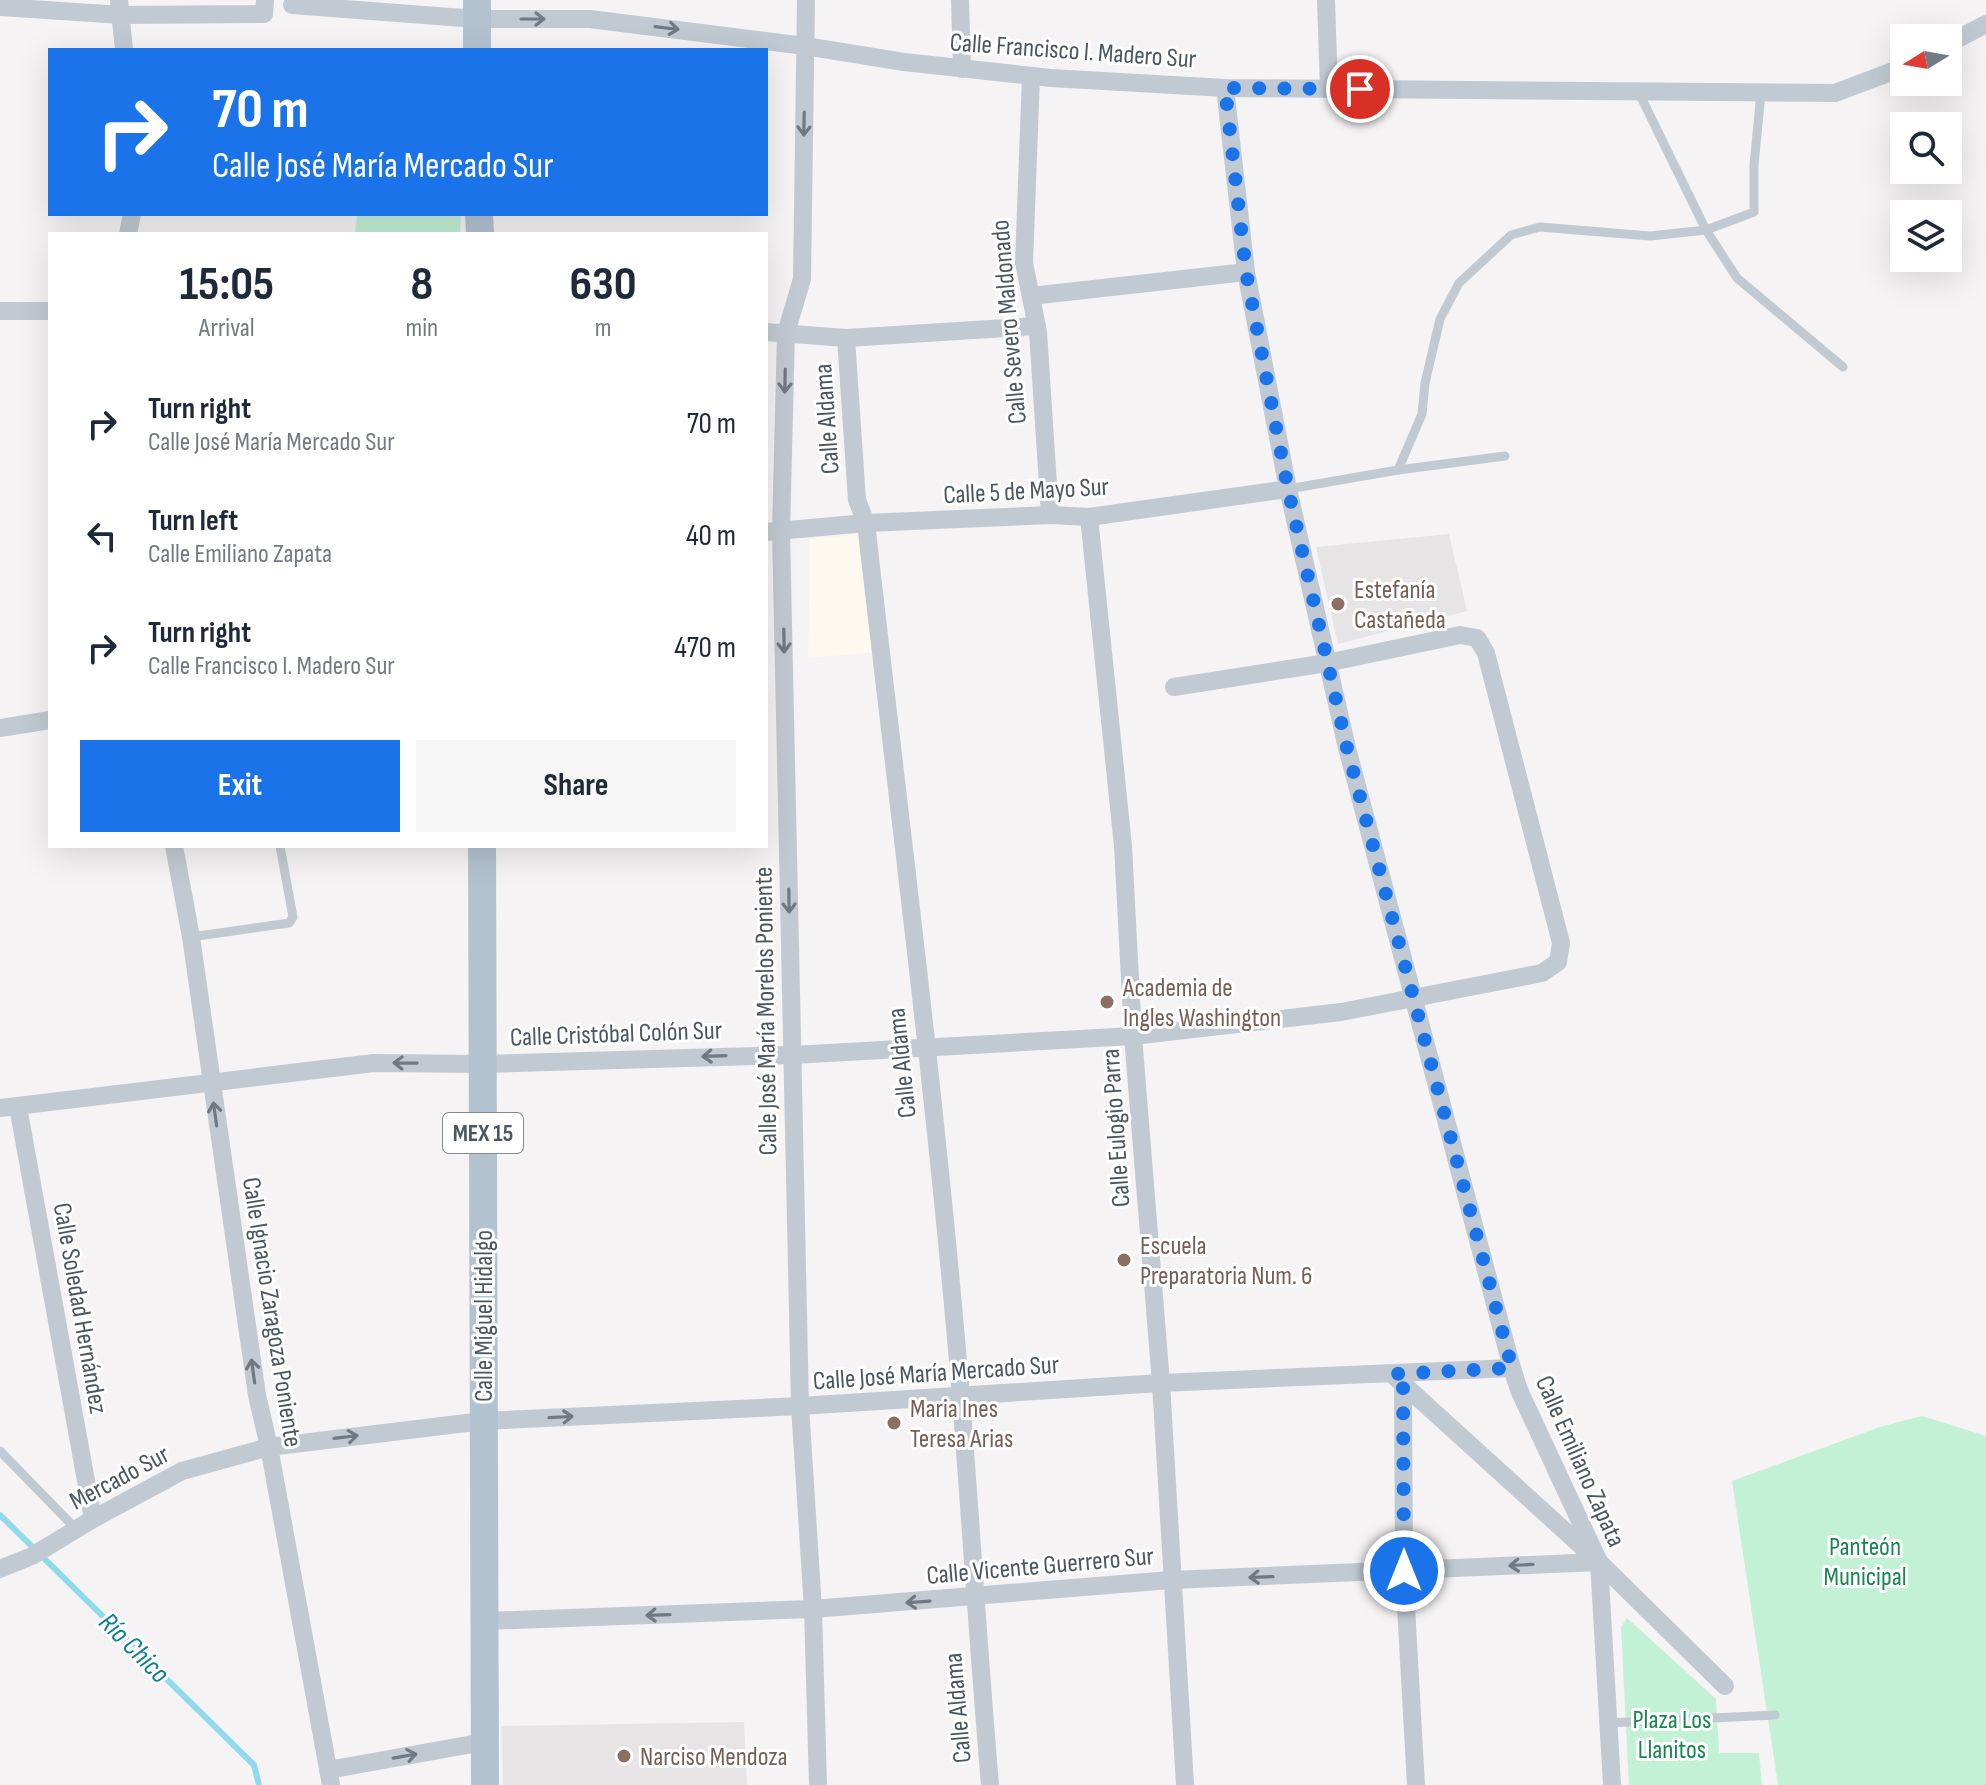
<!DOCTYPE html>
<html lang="en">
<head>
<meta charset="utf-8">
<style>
	:root { --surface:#fff; --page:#f6f6f7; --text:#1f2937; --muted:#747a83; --accent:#1a73e8 }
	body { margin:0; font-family:"Sofia Sans Condensed",sans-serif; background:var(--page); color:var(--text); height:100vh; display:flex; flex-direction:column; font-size:30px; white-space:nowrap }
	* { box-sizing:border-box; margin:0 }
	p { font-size:26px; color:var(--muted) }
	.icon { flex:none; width:44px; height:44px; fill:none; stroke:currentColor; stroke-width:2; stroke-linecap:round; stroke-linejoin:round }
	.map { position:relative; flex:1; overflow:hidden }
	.drawer { position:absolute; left:48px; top:232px; width:720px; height:616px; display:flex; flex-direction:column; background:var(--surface); border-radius:0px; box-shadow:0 8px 32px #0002 }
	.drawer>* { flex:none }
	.hud { position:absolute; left:48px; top:48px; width:720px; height:168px; border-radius:0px; box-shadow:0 8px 32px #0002; background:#1a73e8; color:#fff; overflow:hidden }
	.needle { width:52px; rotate:259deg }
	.fabs { position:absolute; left:1890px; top:24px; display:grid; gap:16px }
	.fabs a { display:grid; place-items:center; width:72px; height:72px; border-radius:0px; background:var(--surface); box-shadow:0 8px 32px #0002; font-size:40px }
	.pin { position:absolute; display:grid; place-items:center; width:68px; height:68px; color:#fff; margin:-34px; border:4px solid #fff; border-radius:50%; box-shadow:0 2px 8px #0007 }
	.me { position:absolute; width:88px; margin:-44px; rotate:0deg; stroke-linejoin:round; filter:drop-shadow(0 0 6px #0008) }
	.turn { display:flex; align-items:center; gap:28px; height:168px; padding:0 32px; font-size:36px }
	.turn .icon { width:104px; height:104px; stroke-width:2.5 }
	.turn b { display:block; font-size:56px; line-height:68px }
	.eta { display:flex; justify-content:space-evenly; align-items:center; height:136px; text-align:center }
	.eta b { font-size:48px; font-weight:700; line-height:56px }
	.cta { display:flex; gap:16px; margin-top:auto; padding:16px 32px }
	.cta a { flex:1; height:92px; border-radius:0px; background:var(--accent); color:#fff; font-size:32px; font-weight:700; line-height:92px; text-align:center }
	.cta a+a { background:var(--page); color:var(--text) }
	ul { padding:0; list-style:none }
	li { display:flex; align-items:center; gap:24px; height:112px; padding:0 32px }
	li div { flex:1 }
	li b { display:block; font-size:30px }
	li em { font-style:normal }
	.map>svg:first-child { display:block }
	.commercial { fill:#fdf9ef }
	.education { fill:#e6e4e5 }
	.green { fill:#c3f1d5 }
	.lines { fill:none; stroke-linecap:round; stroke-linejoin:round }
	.stream { stroke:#90daee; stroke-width:6 }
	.lane { stroke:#c1cad2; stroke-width:9 }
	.street { stroke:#c1cad2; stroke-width:18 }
	.primary { stroke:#b3c2d1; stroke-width:28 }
	.oneway { stroke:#6e7983 }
	.route { stroke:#1a73e8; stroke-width:14; stroke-dasharray:0 25.2 }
	.education-dot { fill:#8d6e63; stroke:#fff; stroke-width:3 }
	.labels { text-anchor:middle; stroke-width:6; stroke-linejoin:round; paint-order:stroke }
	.shield { fill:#fff; stroke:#808990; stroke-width:2 }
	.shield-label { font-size:24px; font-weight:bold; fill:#4a5661 }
	.street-label { font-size:26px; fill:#4a5661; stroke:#fff }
	.education-label { font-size:26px; fill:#785e54; stroke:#fff; text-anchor:start }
	.park-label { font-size:26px; fill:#17864f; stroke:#fff }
	.water-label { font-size:28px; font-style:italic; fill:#0c7c9b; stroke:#fff }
</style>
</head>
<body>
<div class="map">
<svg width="1986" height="1785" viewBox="0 0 1986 1785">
	<rect width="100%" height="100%" fill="#f5f3f3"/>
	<!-- commercial -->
	<polygon class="commercial" points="863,534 878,652 808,658 810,539"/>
	<!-- education -->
	<g class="education">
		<polygon points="1449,534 1467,611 1338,644 1316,547"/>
		<polygon points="744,1722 747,1785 503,1785 501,1726"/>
	</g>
	<!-- green -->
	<g class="green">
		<polygon points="357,214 461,214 460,234 355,234"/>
		<polygon points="1922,1416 1986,1436 1986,1785 1778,1785 1732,1481 1880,1427"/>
		<polygon points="1627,1618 1716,1699 1719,1753 1759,1753 1762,1785 1629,1785 1621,1627"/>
	</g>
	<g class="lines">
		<!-- stream -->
		<polyline class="stream" points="0,1515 254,1765 259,1785"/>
		<!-- lane -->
		<g class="lane">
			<polyline points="1639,93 1706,230 1737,278 1843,367"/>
			<polyline points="1398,470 1422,414 1425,383 1440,319 1459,283 1511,235 1540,227 1650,236 1706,230 1754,212 1754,165 1761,93"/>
			<polyline points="1288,489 1398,470 1505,456"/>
			<polyline points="191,937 289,923 293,917 280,846"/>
			<polyline points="0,1451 76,1529"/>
			<polyline points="1608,1723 1775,1715"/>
		</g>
		<!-- street -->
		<g class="street">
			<polyline points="119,0 124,50"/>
			<polyline points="806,0 802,279 786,333 781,532 800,1406 813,1609 818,1785"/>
			<polyline points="960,0 962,69"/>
			<polyline points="1326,0 1329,89"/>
			<polyline points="292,5 477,19 590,19 805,46 904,62 1051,78 1225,88 1835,93 1904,67"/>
			<polyline points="0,7 122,15 264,14 265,0"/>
			<polyline points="1948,44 1986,24"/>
			<polyline points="1031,76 1024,263 1038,332 1050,515"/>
			<polyline points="1225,88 1246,272 1288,489 1347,748 1512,1368 1519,1390 1599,1562 1612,1785"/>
			<polyline points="128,234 132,214"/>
			<polyline points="1031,296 1246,272"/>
			<polyline points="0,311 50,311"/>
			<polyline points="766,332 846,338 1037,326"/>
			<path d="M846 338 857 500 866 523C899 814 937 1105 961 1397 971 1527 979 1656 990 1785"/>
			<polyline points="1089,517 1123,846 1133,1036 1161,1383 1185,1785"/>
			<polyline points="766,532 866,523 1050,515 1089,517 1288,489"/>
			<polyline points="0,728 50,720"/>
			<polyline points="174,846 191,937 257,1395 269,1447 331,1785"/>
			<polyline points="18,1107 93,1519"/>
			<polyline points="0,1108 374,1063 483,1064 792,1055 1133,1036 1341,1012 1542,973 1558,962 1561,943 1486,653 1477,638 1460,635 1327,663 1174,687"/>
			<polyline points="1392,1374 1599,1562 1725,1686"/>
			<polyline points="1403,1384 1404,1571 1416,1785"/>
			<polyline points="0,1569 32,1556 93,1519 182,1471 269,1447 483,1421 800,1406 1161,1383 1512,1368"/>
			<polyline points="485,1621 813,1609 1171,1580 1599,1562"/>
			<polyline points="328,1770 484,1742"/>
		</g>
		<!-- primary -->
		<g class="primary">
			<polyline points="477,0 477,50"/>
			<polyline points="479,214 480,234"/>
			<polyline points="482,846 485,1785"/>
		</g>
	</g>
	<!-- one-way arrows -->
	<defs><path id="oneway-shaft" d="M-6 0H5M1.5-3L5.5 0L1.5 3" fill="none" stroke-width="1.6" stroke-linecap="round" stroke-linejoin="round" transform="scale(2)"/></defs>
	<g class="oneway">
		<use href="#oneway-shaft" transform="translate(533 19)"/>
		<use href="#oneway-shaft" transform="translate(667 28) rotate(7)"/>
		<use href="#oneway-shaft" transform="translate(804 124) rotate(91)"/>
		<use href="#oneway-shaft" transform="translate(785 381) rotate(91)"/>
		<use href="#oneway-shaft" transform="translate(784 641) rotate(89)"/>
		<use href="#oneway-shaft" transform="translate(789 901) rotate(89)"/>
		<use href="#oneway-shaft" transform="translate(714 1056) rotate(178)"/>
		<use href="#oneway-shaft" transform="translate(405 1063) rotate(-179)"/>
		<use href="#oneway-shaft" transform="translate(215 1114) rotate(-98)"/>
		<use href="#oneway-shaft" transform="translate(253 1371) rotate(-98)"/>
		<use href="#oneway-shaft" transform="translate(561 1417) rotate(-3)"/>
		<use href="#oneway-shaft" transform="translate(346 1437) rotate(-7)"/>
		<use href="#oneway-shaft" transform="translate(1521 1565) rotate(177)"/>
		<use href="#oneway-shaft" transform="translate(1261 1577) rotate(178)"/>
		<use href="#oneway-shaft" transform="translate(918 1602) rotate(176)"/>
		<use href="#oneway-shaft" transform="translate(658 1615) rotate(178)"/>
		<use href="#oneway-shaft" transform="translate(405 1756) rotate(-10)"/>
	</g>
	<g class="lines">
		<!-- route -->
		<polyline class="route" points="1360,89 1225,88 1246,272 1288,489 1347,748 1512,1368 1392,1374 1403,1384 1404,1571"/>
	</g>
	<!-- markers -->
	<g class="education-dot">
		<circle cx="1338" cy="604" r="8"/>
		<circle cx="1107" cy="1002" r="8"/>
		<circle cx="1124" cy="1260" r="8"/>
		<circle cx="894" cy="1423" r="8"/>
		<circle cx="624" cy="1756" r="8"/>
	</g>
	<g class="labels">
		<!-- shield labels -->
		<rect class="shield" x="443" y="1113" width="80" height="40" rx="6"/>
		<g class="shield-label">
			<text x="483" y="1141">MEX 15</text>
		</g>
		<!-- street labels -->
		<g class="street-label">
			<text transform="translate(1073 50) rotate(4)" y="9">Calle Francisco I. Madero Sur</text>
			<text transform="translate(1008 322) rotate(-95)" y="9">Calle Severo Maldonado</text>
			<text transform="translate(826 419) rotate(-94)" y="9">Calle Aldama</text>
			<text transform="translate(1026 490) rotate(-3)" y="9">Calle 5 de Mayo Sur</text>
			<text transform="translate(765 1011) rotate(-91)" y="9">Calle José María Morelos Poniente</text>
			<text transform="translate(616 1033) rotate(-2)" y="9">Calle Cristóbal Colón Sur</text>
			<text transform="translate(901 1063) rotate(-96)" y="9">Calle Aldama</text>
			<text transform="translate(1115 1128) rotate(-94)" y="9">Calle Eulogio Parra</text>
			<text transform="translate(81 1308) rotate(80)" y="9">Calle Soledad Hernández</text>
			<text transform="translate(273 1312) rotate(81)" y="9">Calle Ignacio Zaragoza Poniente</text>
			<text transform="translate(483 1316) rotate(-90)" y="9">Calle Miguel Hidalgo</text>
			<text transform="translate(936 1372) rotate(-4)" y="9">Calle José María Mercado Sur</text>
			<text transform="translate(1581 1461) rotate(66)" y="9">Calle Emiliano Zapata</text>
			<text transform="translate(119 1477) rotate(-28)" y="9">Mercado Sur</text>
			<text transform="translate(1040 1565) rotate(-5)" y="9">Calle Vicente Guerrero Sur</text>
			<text transform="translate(957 1708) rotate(-95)" y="9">Calle Aldama</text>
		</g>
		<!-- education labels -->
		<g class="education-label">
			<text x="1354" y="598">Estefanía<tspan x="1354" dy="30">Castañeda</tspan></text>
			<text x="1123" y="996">Academia de<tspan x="1123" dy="30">Ingles Washington</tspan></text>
			<text x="1140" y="1254">Escuela<tspan x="1140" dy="30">Preparatoria Num. 6</tspan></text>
			<text x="910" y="1417">Maria Ines<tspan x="910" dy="30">Teresa Arias</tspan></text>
			<text x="640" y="1765">Narciso Mendoza</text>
		</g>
		<!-- park labels -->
		<g class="park-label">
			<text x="1865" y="1555">Panteón<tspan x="1865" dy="30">Municipal</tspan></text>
			<text x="1672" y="1728">Plaza Los<tspan x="1672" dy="30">Llanitos</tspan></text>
		</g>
		<!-- water labels -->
		<g class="water-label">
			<text transform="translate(135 1647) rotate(45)" y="10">Río Chico</text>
		</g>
	</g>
</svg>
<div class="fabs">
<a><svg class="needle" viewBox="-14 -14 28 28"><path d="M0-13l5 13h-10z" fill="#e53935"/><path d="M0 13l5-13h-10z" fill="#747a83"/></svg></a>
<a><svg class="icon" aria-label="search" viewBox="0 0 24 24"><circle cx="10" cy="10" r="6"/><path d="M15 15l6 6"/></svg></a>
<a><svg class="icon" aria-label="layers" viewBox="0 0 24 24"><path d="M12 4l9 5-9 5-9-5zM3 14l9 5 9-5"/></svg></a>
</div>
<div class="pin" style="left:1360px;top:89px;background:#d93025"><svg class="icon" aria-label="arrive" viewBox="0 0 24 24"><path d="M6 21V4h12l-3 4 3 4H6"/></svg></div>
<svg class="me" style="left:1404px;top:1571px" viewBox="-20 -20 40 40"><circle r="17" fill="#1a73e8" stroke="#fff" stroke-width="3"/><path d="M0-11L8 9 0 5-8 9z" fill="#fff"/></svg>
<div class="hud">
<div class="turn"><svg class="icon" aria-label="right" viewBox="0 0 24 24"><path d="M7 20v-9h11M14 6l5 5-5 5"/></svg><div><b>70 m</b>Calle José María Mercado Sur</div></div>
</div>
<section class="drawer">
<div class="eta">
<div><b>15:05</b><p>Arrival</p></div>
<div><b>8</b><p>min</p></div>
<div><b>630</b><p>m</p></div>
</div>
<ul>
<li><svg class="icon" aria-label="right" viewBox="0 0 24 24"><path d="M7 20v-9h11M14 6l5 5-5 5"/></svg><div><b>Turn right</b><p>Calle José María Mercado Sur</p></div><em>70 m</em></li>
<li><svg class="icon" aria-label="left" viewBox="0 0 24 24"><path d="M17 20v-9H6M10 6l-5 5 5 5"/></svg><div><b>Turn left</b><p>Calle Emiliano Zapata</p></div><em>40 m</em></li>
<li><svg class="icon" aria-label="right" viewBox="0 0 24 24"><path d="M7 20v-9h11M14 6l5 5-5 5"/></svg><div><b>Turn right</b><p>Calle Francisco I. Madero Sur</p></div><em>470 m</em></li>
</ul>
<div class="cta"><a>Exit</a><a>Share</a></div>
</section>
</div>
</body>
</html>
